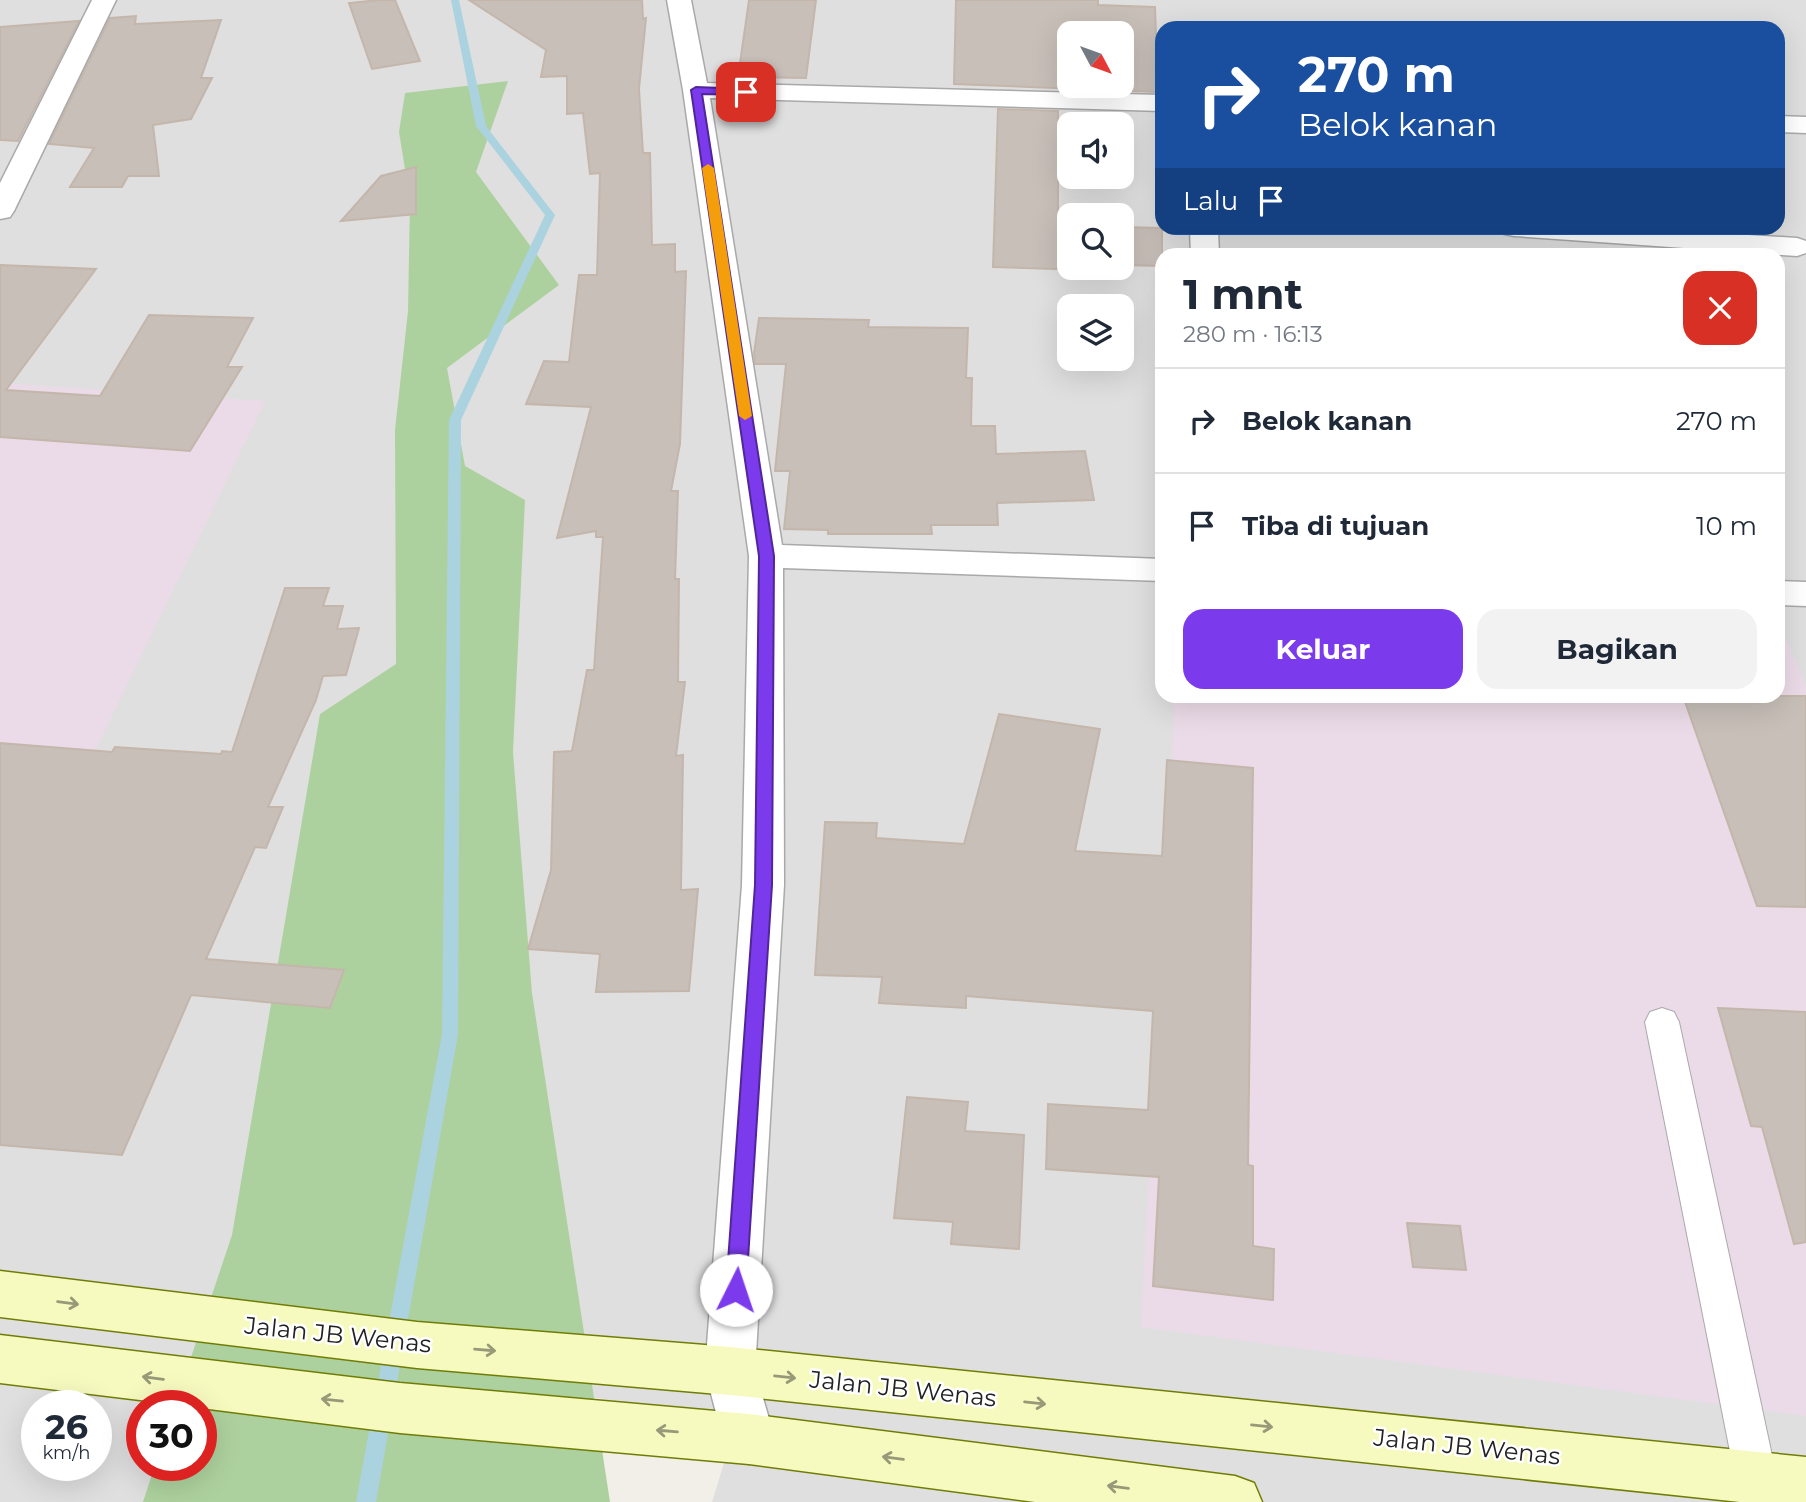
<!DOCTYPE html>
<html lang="id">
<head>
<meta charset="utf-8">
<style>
	:root { --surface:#fff; --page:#f2f2f3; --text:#1f2937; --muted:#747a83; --line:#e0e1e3; --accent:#7c3aed }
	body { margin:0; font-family:Montserrat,sans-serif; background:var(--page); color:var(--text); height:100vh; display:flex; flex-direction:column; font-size:26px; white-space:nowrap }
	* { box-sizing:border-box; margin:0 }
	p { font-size:23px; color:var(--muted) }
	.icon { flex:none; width:38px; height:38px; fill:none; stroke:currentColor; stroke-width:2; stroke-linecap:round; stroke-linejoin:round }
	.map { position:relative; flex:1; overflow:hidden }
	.sheet { position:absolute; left:1155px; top:248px; width:630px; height:455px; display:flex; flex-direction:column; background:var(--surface); border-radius:21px; box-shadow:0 7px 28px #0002 }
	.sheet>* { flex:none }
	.guide { position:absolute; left:1155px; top:21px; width:630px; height:214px; border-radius:21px; box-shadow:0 7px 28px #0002; background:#1a4fa0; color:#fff; overflow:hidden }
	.needle { width:46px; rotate:131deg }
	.buttons { position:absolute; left:1057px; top:21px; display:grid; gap:14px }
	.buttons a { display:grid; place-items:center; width:77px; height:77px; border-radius:14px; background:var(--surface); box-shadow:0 7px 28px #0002; font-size:35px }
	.speed { position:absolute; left:21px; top:1390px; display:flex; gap:14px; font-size:35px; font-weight:700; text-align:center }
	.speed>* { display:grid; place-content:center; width:91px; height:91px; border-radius:50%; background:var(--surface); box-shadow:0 7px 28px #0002; line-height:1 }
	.speed small { font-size:18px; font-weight:400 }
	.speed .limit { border:10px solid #d22; background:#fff; color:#111 }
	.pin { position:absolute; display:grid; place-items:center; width:60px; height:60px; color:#fff; margin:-30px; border-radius:14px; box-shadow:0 4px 10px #0006 }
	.me { position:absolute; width:77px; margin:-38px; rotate:4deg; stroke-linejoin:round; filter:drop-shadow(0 0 5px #0008) }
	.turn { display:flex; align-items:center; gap:24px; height:147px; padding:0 28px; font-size:32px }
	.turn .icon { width:91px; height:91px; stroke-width:2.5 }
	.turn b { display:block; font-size:49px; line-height:60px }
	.then { display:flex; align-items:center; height:66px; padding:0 28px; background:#0003; gap:14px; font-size:26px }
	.round { display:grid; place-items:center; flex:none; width:74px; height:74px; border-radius:21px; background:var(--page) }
	.overview { display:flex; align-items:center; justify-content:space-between; height:119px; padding:0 28px }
	h1 { font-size:42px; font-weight:700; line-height:52px }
	.button { display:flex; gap:14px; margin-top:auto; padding:14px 28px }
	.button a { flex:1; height:80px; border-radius:21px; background:var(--accent); color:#fff; font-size:28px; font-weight:700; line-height:80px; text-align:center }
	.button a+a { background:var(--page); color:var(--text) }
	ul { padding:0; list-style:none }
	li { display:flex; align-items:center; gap:21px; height:105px; padding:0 28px; border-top:2px solid var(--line) }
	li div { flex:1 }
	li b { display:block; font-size:26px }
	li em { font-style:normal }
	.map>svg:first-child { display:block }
	.residential { fill:#e0dfdf; fill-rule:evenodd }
	.industrial { fill:#ebdbe8 }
	.forest { fill:#add19e }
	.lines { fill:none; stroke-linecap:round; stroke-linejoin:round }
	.stream { fill:#aad3df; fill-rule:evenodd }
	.building { fill:#c7bfb8; stroke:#c4b6ab; stroke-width:2; fill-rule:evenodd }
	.service-casing { stroke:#a9a9a9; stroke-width:2 }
	.minor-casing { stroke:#a9a9a9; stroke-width:3 }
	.secondary-casing { stroke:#707d05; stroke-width:3 }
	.service { fill:#fff; fill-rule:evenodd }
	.minor { fill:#fff; fill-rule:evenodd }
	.secondary { fill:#f7fabf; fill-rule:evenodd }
	.oneway { stroke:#979978 }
	.route { fill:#7c3aed; stroke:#51269a; stroke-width:2 }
	.slow { fill:#f59e0b }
	.labels { text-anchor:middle; stroke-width:5; stroke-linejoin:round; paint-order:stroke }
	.near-street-label { font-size:24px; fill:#222; stroke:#fff }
</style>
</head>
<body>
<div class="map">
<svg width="1806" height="1502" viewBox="0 0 1806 1502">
	<rect width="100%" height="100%" fill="#f2efe9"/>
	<!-- residential -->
	<path class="residential" d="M0 0H1806V1502H712L737 1421 443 1373 181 1405H142V1465H161L148 1502H0ZM1162 28H1778V228H1162ZM1069 33H1122V86H1069ZM1069 124H1122V177H1069ZM1069 215H1122V268H1069ZM1162 256H1778V696H1162ZM1069 306H1122V359H1069ZM37 1405H96V1465H37Z"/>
	<!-- industrial -->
	<g class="industrial">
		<polygon points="0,383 265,401 77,787 0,781"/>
		<polygon points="1778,618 1806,687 1806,1416 1141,1327 1175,697 1778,696"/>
	</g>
	<!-- forest -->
	<polygon class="forest" points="508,81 476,172 559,285 447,368 465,466 525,500 513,752 532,993 610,1502 143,1502 155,1465 201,1465 201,1405 175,1405 232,1235 320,714 396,664 395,430 408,311 410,200 399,132 405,93"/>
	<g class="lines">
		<!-- stream -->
		<polygon class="stream" points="451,0 459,0 486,126 555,215 461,420 458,1034 376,1502 356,1502 442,1034 449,420 545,215 476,126"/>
	</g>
	<!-- building -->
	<g class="building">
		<polygon points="379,0 395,0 420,61 372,69 349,3"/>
		<polygon points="469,0 642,0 643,19 646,18 639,89 643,153 650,153 652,245 675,244 675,272 686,271 680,444 671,491 678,491 675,579 679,579 678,682 685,682 676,756 683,755 681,890 698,889 689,991 596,992 600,954 528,949 551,870 554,752 572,751 587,670 594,670 603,537 596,537 596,531 557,538 591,407 526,404 544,361 569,362 579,275 597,275 600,173 590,174 583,113 567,114 567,76 541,77 546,50"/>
		<polygon points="749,0 816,0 806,78 738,77"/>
		<path d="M956 0H1098V5L1155 7 1158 92 954 84ZM1069 33H1122V86H1069Z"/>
		<polygon points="136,16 135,24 221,20 201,78 212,78 191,119 153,125 159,176 128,176 122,187 70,187 94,148 49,144 110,18"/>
		<polygon points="79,21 18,141 0,140 0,27"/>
		<polygon points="998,109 1058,111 1058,226 1069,226 1069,268 1086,270 993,267"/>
		<polygon points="416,167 416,214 341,221 381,176"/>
		<polygon points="1122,227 1162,228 1162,266 1122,265"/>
		<polygon points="0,265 96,269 6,390 100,396 149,315 253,318 227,367 242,367 190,451 0,437"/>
		<polygon points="759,318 869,320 868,327 968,328 966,378 972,378 971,426 995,426 996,454 1085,451 1094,500 997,503 998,525 931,525 932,534 828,534 828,530 784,529 790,471 775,471 786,364 755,364 754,353"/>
		<polygon points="285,588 329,588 323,606 343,606 337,629 359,628 346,675 323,676 316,700 268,807 283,807 266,848 255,847 206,959 344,970 330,1008 191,995 122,1155 0,1145 0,743 112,752 115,747 221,754 222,751 232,752"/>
		<polygon points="1683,696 1806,696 1806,907 1757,906"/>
		<polygon points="999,714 1100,729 1075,851 1162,856 1167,760 1253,768 1248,1165 1253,1166 1253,1246 1274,1249 1273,1300 1153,1286 1159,1177 1046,1169 1048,1104 1148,1110 1153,1011 966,996 966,1008 879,1003 882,977 815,975 825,822 877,823 876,838 964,844"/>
		<polygon points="1718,1008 1806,1012 1806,1242 1794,1244 1762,1127 1751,1126"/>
		<polygon points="907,1097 968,1102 965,1131 1024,1135 1019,1249 951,1244 953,1222 894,1218"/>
		<polygon points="1407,1223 1460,1226 1466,1270 1413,1267"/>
	</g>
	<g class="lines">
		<!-- service casing -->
		<g class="service-casing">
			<polygon id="service" points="1662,1008 1674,1012 1679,1022 1782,1502 1740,1502 1645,1022 1650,1012"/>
		</g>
		<!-- minor casing -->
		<g class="minor-casing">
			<g id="minor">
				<polygon points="92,0 116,0 14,211 10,217 0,219 0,183"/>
				<polygon points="667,0 691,0 707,83 1162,95 1162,111 710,98 782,545 1162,559 1162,581 783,568 784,885 755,1371 775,1439 767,1457 749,1464 731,1457 723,1439 705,1371 742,885 749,556 683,90"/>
				<polygon points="1778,116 1806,117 1806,133 1778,132"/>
				<polygon points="1190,228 1218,228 1219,256 1191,256"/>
				<polygon points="1500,228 1634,228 1797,238 1806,241 1806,253 1797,256 1514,236 1504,234"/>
				<polygon points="1778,581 1806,582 1806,606 1778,605"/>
			</g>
		</g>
		<!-- secondary casing -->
		<g class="secondary-casing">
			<g id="secondary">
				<polygon points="0,1271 417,1322 730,1347 1806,1457 1806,1502 1740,1502 730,1395 417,1368 0,1317"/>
				<polygon points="0,1335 400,1383 749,1414 1235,1476 1254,1483 1262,1502 1035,1502 749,1464 400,1433 201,1408 201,1405 181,1405 0,1383"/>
			</g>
		</g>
		<!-- service -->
		<use href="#service" class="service"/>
		<!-- minor -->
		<use href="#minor" class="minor"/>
		<!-- secondary -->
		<use href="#secondary" class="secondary"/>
	</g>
	<!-- one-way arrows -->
	<defs><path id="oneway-shaft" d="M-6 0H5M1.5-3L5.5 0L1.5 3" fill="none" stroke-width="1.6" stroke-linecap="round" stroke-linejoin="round" transform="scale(1.75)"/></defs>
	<g class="oneway">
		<use href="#oneway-shaft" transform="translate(68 1303) rotate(7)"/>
		<use href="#oneway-shaft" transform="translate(485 1350) rotate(5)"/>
		<use href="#oneway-shaft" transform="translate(785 1377) rotate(6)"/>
		<use href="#oneway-shaft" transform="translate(153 1378) rotate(-173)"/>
		<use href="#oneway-shaft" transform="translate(332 1400) rotate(-174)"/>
		<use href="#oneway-shaft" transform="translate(1035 1403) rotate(6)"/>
		<use href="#oneway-shaft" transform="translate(1262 1426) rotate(6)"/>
		<use href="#oneway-shaft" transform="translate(667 1431) rotate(-175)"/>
		<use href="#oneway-shaft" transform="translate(893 1458) rotate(-173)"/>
		<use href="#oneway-shaft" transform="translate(1118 1487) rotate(-173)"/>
	</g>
	<!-- route -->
	<polygon class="route" points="696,87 746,89 752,92 746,95 702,94 774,556 772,885 746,1290 743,1297 736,1300 729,1297 726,1290 755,885 759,556 691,90"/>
	<!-- slow -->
	<polygon class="slow" points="708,164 714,168 752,416 745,420 739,416 702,168"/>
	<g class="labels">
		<!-- near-street labels -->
		<g class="near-street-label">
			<text transform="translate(338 1335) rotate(6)" y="8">Jalan JB Wenas</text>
			<text transform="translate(903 1389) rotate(6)" y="8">Jalan JB Wenas</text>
			<text transform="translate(1467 1447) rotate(6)" y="8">Jalan JB Wenas</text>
		</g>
	</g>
</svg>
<div class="buttons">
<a><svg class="needle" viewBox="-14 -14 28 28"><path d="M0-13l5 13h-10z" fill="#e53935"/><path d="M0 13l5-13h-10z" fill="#747a83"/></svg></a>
<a><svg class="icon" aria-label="sound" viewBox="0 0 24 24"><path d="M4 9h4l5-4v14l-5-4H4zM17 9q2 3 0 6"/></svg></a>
<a><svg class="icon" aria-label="search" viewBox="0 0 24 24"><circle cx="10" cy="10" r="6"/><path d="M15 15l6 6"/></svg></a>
<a><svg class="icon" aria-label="layers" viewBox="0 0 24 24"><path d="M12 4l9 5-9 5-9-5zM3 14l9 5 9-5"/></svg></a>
</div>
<div class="speed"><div>26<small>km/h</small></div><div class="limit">30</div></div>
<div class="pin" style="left:746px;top:92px;background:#d93025"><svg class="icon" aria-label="arrive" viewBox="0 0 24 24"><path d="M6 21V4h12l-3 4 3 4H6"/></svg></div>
<svg class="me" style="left:736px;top:1290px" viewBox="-20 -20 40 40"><circle r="19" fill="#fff"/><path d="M0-13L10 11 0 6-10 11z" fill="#7c3aed"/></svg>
<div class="guide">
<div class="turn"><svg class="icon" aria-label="right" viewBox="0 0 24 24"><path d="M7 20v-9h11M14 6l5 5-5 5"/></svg><div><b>270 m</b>Belok kanan</div></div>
<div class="then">Lalu<svg class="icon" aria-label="arrive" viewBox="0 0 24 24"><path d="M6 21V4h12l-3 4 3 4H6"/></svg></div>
</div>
<section class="sheet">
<div class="overview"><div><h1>1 mnt</h1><p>280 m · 16:13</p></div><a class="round" style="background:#d93025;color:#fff"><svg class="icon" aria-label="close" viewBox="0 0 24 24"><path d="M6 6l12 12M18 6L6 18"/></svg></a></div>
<ul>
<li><svg class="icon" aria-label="right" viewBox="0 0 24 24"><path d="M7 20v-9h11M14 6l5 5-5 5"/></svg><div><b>Belok kanan</b></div><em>270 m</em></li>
<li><svg class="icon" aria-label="arrive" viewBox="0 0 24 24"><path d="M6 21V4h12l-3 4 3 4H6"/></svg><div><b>Tiba di tujuan</b></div><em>10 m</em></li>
</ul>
<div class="button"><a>Keluar</a><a>Bagikan</a></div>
</section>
</div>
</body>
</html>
